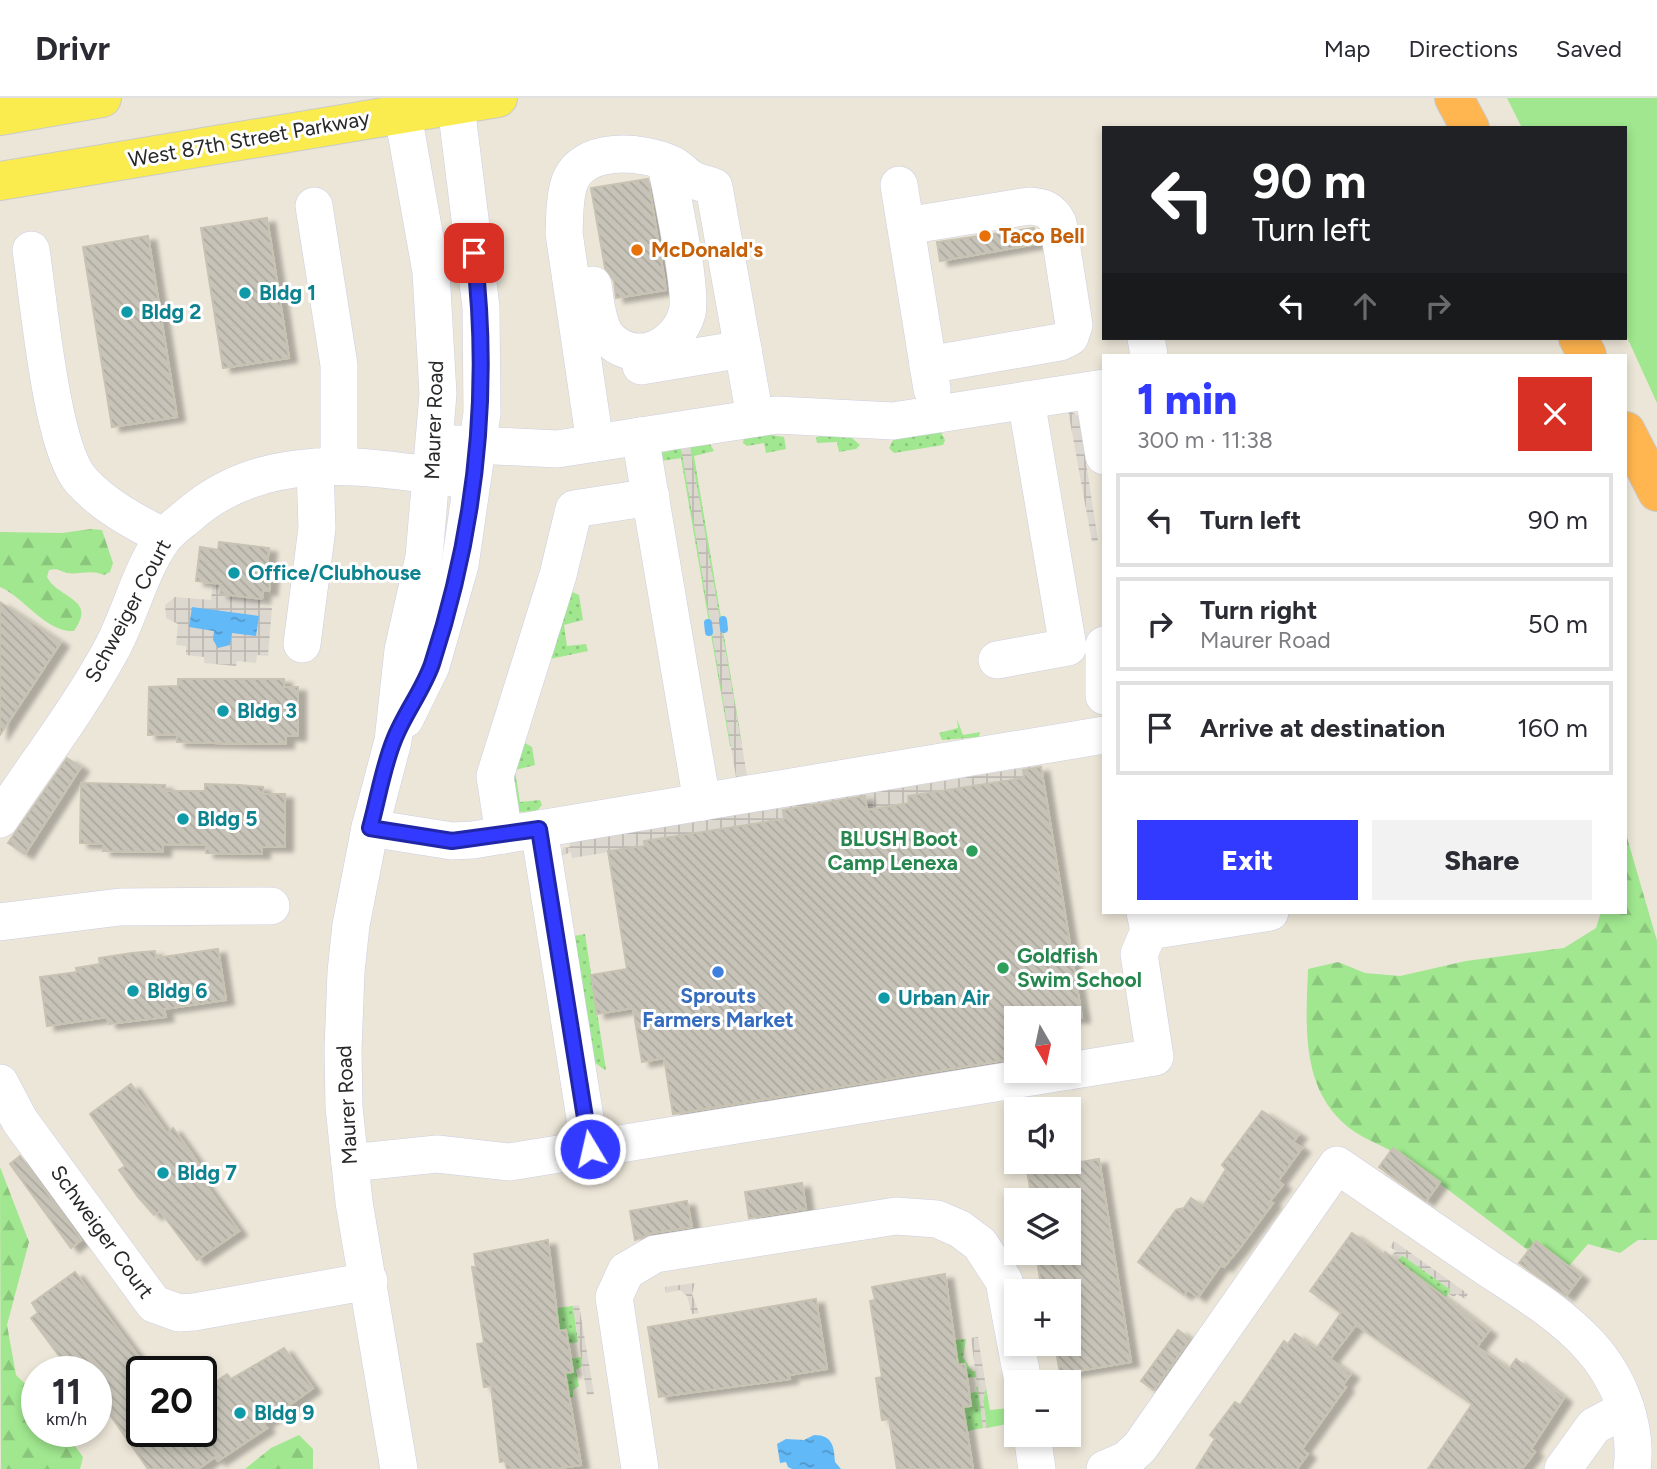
<!DOCTYPE html>
<html lang="en">
<head>
<meta charset="utf-8">
<style>
	:root { --surface:#fff; --page:#f2f2f3; --text:#2b2b33; --muted:#7c7c81; --line:#e1e1e2; --accent:#323aff }
	body { margin:0; font-family:Figtree,sans-serif; background:var(--page); color:var(--text); height:100vh; display:flex; flex-direction:column; font-size:26px; white-space:nowrap }
	* { box-sizing:border-box; margin:0 }
	p { font-size:23px; color:var(--muted) }
	.icon { flex:none; width:38px; height:38px; fill:none; stroke:currentColor; stroke-width:2; stroke-linecap:round; stroke-linejoin:round }
	.map { position:relative; flex:1; overflow:hidden }
	.side { position:absolute; left:1102px; top:256px; width:525px; height:560px; display:flex; flex-direction:column; background:var(--surface); border-radius:0px; box-shadow:0 4px 10px #0003 }
	.side>* { flex:none }
	.top-card { position:absolute; left:1102px; top:28px; width:525px; height:214px; border-radius:0px; box-shadow:0 4px 10px #0003; background:#202124; color:#fff; overflow:hidden }
	.needle { width:46px; rotate:171deg }
	.fabs { position:absolute; left:1004px; top:908px; display:grid; gap:14px }
	.fabs a { display:grid; place-items:center; width:77px; height:77px; border-radius:0px; background:var(--surface); box-shadow:0 4px 10px #0003; font-size:35px }
	.speed { position:absolute; left:21px; top:1258px; display:flex; gap:14px; font-size:35px; font-weight:700; text-align:center }
	.speed>* { display:grid; place-content:center; width:91px; height:91px; border-radius:50%; background:var(--surface); box-shadow:0 4px 10px #0003; line-height:1 }
	.speed small { font-size:18px; font-weight:400 }
	.speed .limit { border:4px solid #111; border-radius:10px; background:#fff; color:#111 }
	.pin { position:absolute; display:grid; place-items:center; width:60px; height:60px; color:#fff; margin:-30px; border-radius:14px; box-shadow:0 4px 10px #0006 }
	.me { position:absolute; width:77px; margin:-38px; rotate:351deg; stroke-linejoin:round; filter:drop-shadow(0 0 5px #0008) }
	.turn { display:flex; align-items:center; gap:24px; height:147px; padding:0 35px; font-size:32px }
	.turn .icon { width:91px; height:91px; stroke-width:2.5 }
	.turn b { display:block; font-size:49px; line-height:60px }
	.lanes { display:flex; align-items:center; height:66px; padding:0 35px; background:#0003; justify-content:center; gap:35px; direction:ltr }
	.lanes .off { opacity:.35 }
	.round { display:grid; place-items:center; flex:none; width:74px; height:74px; border-radius:0px; background:var(--page) }
	.head { display:flex; align-items:center; justify-content:space-between; height:119px; padding:0 35px }
	h1 { font-size:42px; font-weight:800; line-height:52px; color:var(--accent) }
	.button { display:flex; gap:14px; margin-top:auto; padding:14px 35px }
	.button a { flex:1; height:80px; border-radius:0px; background:var(--accent); color:#fff; font-size:28px; font-weight:800; line-height:80px; text-align:center }
	.button a+a { background:var(--page); color:var(--text) }
	ul { padding:0; list-style:none }
	li { display:flex; align-items:center; gap:21px; height:94px; margin:0 14px 10px; padding:0 21px; border:4px solid var(--line); border-radius:0px }
	li div { flex:1 }
	li b { display:block; font-size:26px }
	li em { font-style:normal }
	header { display:flex; align-items:center; gap:42px; box-sizing:border-box; height:98px; padding:0 35px; background:var(--surface); border-bottom:2px solid var(--line) }
	header strong { font-size:33px }
	nav { display:flex; gap:38px; margin-inline-start:auto; font-size:24px }
	.map>svg:first-child { display:block }
	.grass { fill:#a0e78f }
	.forest { fill:url(#forest-firs) }
	.garden { fill:url(#garden-dots) }
	.plaza { fill:url(#plaza-grid) }
	.water { fill:url(#water-ripples) }
	.lines { fill:none; stroke-linecap:round; stroke-linejoin:round }
	.stream { stroke:#62b9f7; stroke-width:8 }
	.building { fill:url(#building-back-hatch); stroke:#c7c2b2; stroke-width:2; filter:url(#shadow) }
	.minor-casing { stroke:#cdcee2; stroke-width:38 }
	.major-casing { stroke:#cbcbcb; stroke-width:40 }
	.highway-casing { stroke:#cbcbcb; stroke-width:40 }
	.minor { stroke:#fff; stroke-width:37 }
	.major { stroke:#faeb4e; stroke-width:38 }
	.highway { stroke:#ffb550; stroke-width:38 }
	.route-casing { stroke:#2026a6; stroke-width:18 }
	.route { stroke:#323aff; stroke-width:12 }
	.food-dot { fill:#e8710a; stroke:#fff; stroke-width:2.5 }
	.culture-dot { fill:#0f9aa8; stroke:#fff; stroke-width:2.5 }
	.leisure-dot { fill:#2e9e5b; stroke:#fff; stroke-width:2.5 }
	.shop-dot { fill:#3f7fe0; stroke:#fff; stroke-width:2.5 }
	.labels { text-anchor:middle; stroke-width:6; stroke-linejoin:round; paint-order:stroke }
	.street-label { font-size:21px; fill:#282828; stroke:#fff }
	.food-label { font-size:21px; font-weight:bold; fill:#c56008; stroke:#fff; text-anchor:start }
	.culture-label { font-size:21px; font-weight:bold; fill:#0d838f; stroke:#fff; text-anchor:start }
	.leisure-label { font-size:21px; font-weight:bold; fill:#27864d; stroke:#fff; text-anchor:end }
	.shop-label { font-size:21px; font-weight:bold; fill:#366cbe; stroke:#fff }
</style>
</head>
<body>
<header>
<strong>Drivr</strong>
<nav><a>Map</a><a>Directions</a><a>Saved</a></nav>
</header>
<div class="map">
<svg width="1657" height="1371" viewBox="0 0 1657 1371">
	<defs>
		<pattern id="forest-firs" width="22" height="20" patternUnits="userSpaceOnUse" patternTransform="scale(1.75)"><rect width="22" height="20" fill="#a0e78f"/><path d="M5 1l3.5 6h-7zM16 11l3.5 6h-7z" fill="#8ac67b"/></pattern>
		<pattern id="garden-dots" width="8" height="8" patternUnits="userSpaceOnUse" patternTransform="scale(1.75)"><rect width="8" height="8" fill="#a0e78f"/><path d="M2 2h.1M6 6h.1" fill="none" stroke="#8ac67b" stroke-width="1.8" stroke-linecap="round"/></pattern>
		<pattern id="plaza-grid" width="8" height="8" patternUnits="userSpaceOnUse" patternTransform="scale(1.75)"><rect width="8" height="8" fill="#dcd8cf"/><path d="M0 4h8M4 0v8" fill="none" stroke="#bdb9b2"/></pattern>
		<pattern id="water-ripples" width="26" height="14" patternUnits="userSpaceOnUse" patternTransform="scale(1.75)"><rect width="26" height="14" fill="#62b9f7"/><path d="M2 4q2-2 4 0t4 0M15 11q2-2 4 0t4 0" fill="none" stroke="#5196c8"/></pattern>
		<pattern id="building-back-hatch" width="6" height="6" patternUnits="userSpaceOnUse" patternTransform="scale(1.75)"><rect width="6" height="6" fill="#c7c3b8"/><path d="M-1 5l2 2M0 0l6 6M5-1l2 2" fill="none" stroke="#aba89e"/></pattern>
		<filter id="shadow"><feDropShadow dx="8" dy="4.5" stdDeviation="2" flood-color="#0004"/></filter>
	</defs>
	<rect width="100%" height="100%" fill="#ece6d8"/>
	<!-- grass -->
	<g class="grass">
		<polygon points="1507,0 1657,0 1657,305 1626,237 1626,30 1522,30"/>
		<polygon points="986,1289 990,1312 1009,1310 1012,1325 987,1330 983,1303"/>
	</g>
	<!-- forest -->
	<g class="forest">
		<path d="M91 431 102 432 113 465 110 474 104 477C90 471 80 477 67 475 59 473 58 470 49 472L47 479C58 501 98 500 74 533 46 535 24 499 0 489V434L62 435Z"/>
		<path d="M1626 736 1657 843V1142H1638L1620 1155 1588 1146 1569 1168 1536 1144 1529 1153 1393 1050 1391 1053C1377 1045 1360 1039 1348 1029 1300 990 1306 926 1308 871L1338 864 1365 875 1400 878 1466 863 1564 850 1596 830 1601 814H1626Z"/>
		<polygon points="0,1069 29,1144 7,1227 16,1277 37,1297 37,1334 65,1334 83,1359 80,1371 1,1371"/>
		<polygon points="299,1337 313,1351 313,1371 245,1371 271,1350"/>
	</g>
	<!-- garden -->
	<g class="garden">
		<polygon points="941,334 945,342 943,347 894,355 889,350 894,340"/>
		<polygon points="764,336 784,339 786,351 766,355 764,345 747,348 743,345 744,340"/>
		<polygon points="819,338 852,340 860,347 856,351 839,354 837,344 817,345 816,340"/>
		<polygon points="710,346 714,353 694,358 742,646 739,647 691,358 690,348"/>
		<polygon points="681,350 684,359 732,648 730,648 681,360 661,363 661,355"/>
		<polygon points="570,493 579,497 583,522 564,527 567,548 586,546 588,553 550,561"/>
		<polygon points="957,621 963,637 980,634 979,639 942,642 939,635 958,630"/>
		<polygon points="525,645 532,649 535,667 515,672 520,704 540,702 542,707 537,713 519,714 512,677"/>
		<polygon points="585,836 606,972 605,972 595,965 574,838"/>
		<polygon points="1402,1157 1451,1192 1446,1199 1427,1185 1423,1189 1397,1164"/>
		<polygon points="573,1208 578,1244 568,1246 566,1232 559,1233 556,1210"/>
		<polygon points="966,1241 963,1259 972,1273 976,1273 978,1282 975,1279 967,1280 965,1266 957,1267 954,1242"/>
		<polygon points="581,1259 582,1268 576,1272 579,1288 573,1292 573,1299 569,1300 565,1275 573,1274 571,1261"/>
		<polygon points="979,1288 983,1330 967,1333 966,1329 959,1331 965,1325 963,1309 971,1308 969,1295 977,1294 976,1289"/>
	</g>
	<!-- plaza -->
	<g class="plaza">
		<polygon points="1068,312 1079,318 1098,443 1092,444"/>
		<polygon points="690,348 747,677 736,679 681,350"/>
		<polygon points="213,485 221,486 220,496 261,501 260,509 272,510 268,558 257,557 256,565 237,563 236,568 204,565 204,559 186,557 186,548 176,547 178,526 166,520 165,507 175,499 211,502"/>
		<polygon points="1041,667 1043,684 572,760 571,754 561,758 563,750 570,749 569,744 648,732 653,725 848,693 853,698"/>
		<polygon points="1394,1143 1468,1196 1465,1201 1457,1196 1454,1199 1449,1196 1451,1192 1402,1157 1399,1161 1393,1156 1396,1153 1390,1149"/>
		<polygon points="695,1185 692,1196 699,1215 692,1216 687,1198 680,1192 666,1195 665,1189"/>
		<polygon points="579,1207 594,1296 587,1297 573,1208"/>
		<polygon points="978,1239 986,1289 983,1303 987,1330 983,1330 971,1240"/>
	</g>
	<!-- water -->
	<g class="water">
		<polygon points="192,509 259,518 256,538 232,535 230,547 218,550 213,542 214,533 189,529"/>
		<path d="M814 1337C833 1337 834 1349 835 1364L841 1371H792L788 1369 786 1364 780 1365 777 1346 786 1341 804 1342Z"/>
	</g>
	<g class="lines">
		<!-- stream -->
		<g class="stream">
			<polyline points="723,522 724,531"/>
			<polyline points="708,525 709,534"/>
		</g>
	</g>
	<!-- building -->
	<g class="building">
		<polygon points="648,81 666,192 616,200 614,183 605,170 591,90"/>
		<polygon points="267,120 289,260 223,270 201,130"/>
		<polygon points="1034,130 1037,146 940,163 937,144"/>
		<polygon points="148,138 177,319 112,329 83,149"/>
		<polygon points="219,444 269,450 267,466 272,467 269,493 263,492 262,501 220,496 221,486 196,483 200,449 218,452"/>
		<polygon points="0,504 61,544 0,637"/>
		<polygon points="178,581 284,581 284,589 298,589 298,638 286,638 286,646 254,646 177,644 177,636 148,637 149,589 178,588"/>
		<polygon points="67,660 81,669 25,756 8,745"/>
		<polygon points="1041,669 1082,920 1017,920 1017,960 673,1016 664,960 642,964 633,910 597,916 591,877 627,871 608,753 645,748 644,743 784,721 783,712 865,698 867,712 909,705 908,698 1024,680 1023,672"/>
		<polygon points="81,685 165,687 165,693 205,693 205,686 239,687 263,689 263,696 285,696 285,749 262,749 262,756 206,755 206,747 163,746 163,754 103,753 103,746 80,745"/>
		<polygon points="218,851 226,902 164,911 166,919 109,926 107,919 47,928 40,879 77,874 76,870 100,866 99,860 132,855 155,853 156,860"/>
		<polygon points="131,986 167,1035 173,1030 194,1059 207,1078 202,1082 239,1133 197,1162 160,1113 154,1117 138,1099 119,1072 125,1068 90,1016"/>
		<polygon points="1262,1013 1299,1036 1293,1044 1302,1050 1278,1083 1283,1087 1270,1103 1273,1105 1239,1151 1224,1169 1221,1167 1198,1199 1188,1192 1184,1197 1138,1164 1176,1112 1184,1110 1191,1100 1203,1108 1226,1071 1222,1067"/>
		<polygon points="1393,1050 1440,1084 1426,1103 1379,1069"/>
		<polygon points="20,1058 81,1142 71,1150 10,1066"/>
		<polygon points="1099,1061 1131,1264 1060,1276 1055,1246 1069,1246 1069,1194 1042,1194 1036,1155 1069,1155 1069,1102 1032,1102 1027,1073"/>
		<polygon points="802,1085 806,1111 749,1120 745,1094"/>
		<polygon points="687,1103 692,1129 652,1135 635,1142 630,1113"/>
		<polygon points="1352,1135 1383,1157 1385,1154 1489,1233 1477,1249 1509,1271 1516,1261 1564,1300 1531,1351 1535,1354 1522,1371 1428,1371 1472,1306 1356,1227 1330,1261 1351,1276 1343,1287 1346,1289 1302,1351 1308,1356 1297,1371 1196,1371 1215,1341 1210,1337 1235,1304 1240,1307 1284,1243 1288,1246 1295,1236 1316,1251 1341,1215 1310,1193"/>
		<polygon points="548,1142 559,1233 566,1232 573,1274 565,1275 581,1367 554,1371 507,1371 505,1363 500,1364 491,1288 484,1289 477,1246 484,1245 472,1169 476,1169 474,1156"/>
		<polygon points="1536,1143 1581,1178 1566,1198 1519,1165"/>
		<polygon points="75,1174 147,1270 142,1274 142,1334 201,1334 201,1294 227,1276 231,1281 284,1250 313,1290 263,1326 267,1330 218,1363 215,1359 198,1371 148,1371 96,1297 96,1274 71,1274 31,1220 38,1215 32,1205"/>
		<polygon points="945,1176 958,1267 965,1266 971,1308 963,1309 973,1371 897,1371 889,1321 882,1322 876,1280 882,1279 870,1203 875,1202 872,1189"/>
		<polygon points="816,1201 827,1271 789,1277 790,1281 659,1299 648,1229"/>
		<polygon points="1178,1232 1190,1241 1154,1292 1141,1283"/>
	</g>
	<g class="lines">
		<!-- minor casing -->
		<g class="minor-casing">
			<g id="minor">
				<polyline points="899,87 932,291"/>
				<polyline points="314,108 339,267 339,367"/>
				<path d="M906 128 1029 108C1043 109 1051 111 1058 125L1074 227 1070 239 1060 244 928 267"/>
				<path d="M31 152C39 204 51 346 80 381 102 407 135 424 164 439"/>
				<path d="M593 187C596 204 597 231 611 243 640 268 678 247 687 215 693 192 671 94 666 65"/>
				<polyline points="1146,240 1149,257"/>
				<polyline points="641,268 743,251"/>
				<polyline points="1093,292 1104,358"/>
				<polyline points="640,338 702,704"/>
				<polyline points="435,345 557,351 777,317 893,323 1104,290"/>
				<path d="M595 345 564 135C565 119 564 101 569 86 581 47 643 53 671 66 679 69 685 78 693 82 700 85 707 86 714 89L755 319"/>
				<polyline points="302,546 317,430 315,369"/>
				<polyline points="1104,547 1104,598"/>
				<polyline points="997,562 1068,549 1026,302"/>
				<polyline points="405,621 431,568 460,467 482,315 481,209 455,0"/>
				<path d="M0 721C37 665 79 611 111 552 130 517 140 473 162 442 169 432 181 424 189 417 265 350 366 368 458 381"/>
				<polyline points="370,730 452,743 473,742 1104,637"/>
				<polyline points="539,731 590,1051"/>
				<polyline points="504,737 495,678 558,477 574,411 651,399"/>
				<polyline points="0,824 120,809 271,808"/>
				<polyline points="1149,833 1270,814"/>
				<polyline points="1069,973 1155,959 1139,856 1149,833 1145,814"/>
				<polyline points="0,985 20,1023 154,1206 179,1215 194,1214 369,1183"/>
				<polyline points="350,1065 437,1056 510,1064 1068,973"/>
				<polyline points="1032,1337 1037,1371"/>
				<polyline points="399,1371 354,1104 344,1009 343,952 346,874 351,827 370,730 393,643 403,552 424,459 438,296 431,174 400,0"/>
				<polyline points="640,1371 614,1199 626,1173 655,1156 896,1118 937,1121 960,1131 980,1146 1004,1183 1023,1284"/>
				<path d="M1105 1371 1126 1362 1140 1349 1337 1067C1389 1102 1440 1138 1492 1173 1526 1195 1563 1218 1590 1248 1619 1280 1638 1328 1632 1371"/>
				<polyline points="1563,1371 1594,1328 1626,1311"/>
			</g>
		</g>
		<!-- major casing -->
		<g class="major-casing">
			<g id="major">
				<polyline points="0,18 102,0"/>
				<polyline points="0,83 498,0"/>
			</g>
		</g>
		<!-- highway casing -->
		<g class="highway-casing">
			<g id="highway">
				<polyline points="1454,0 1470,30"/>
				<polyline points="1578,240 1587,257"/>
				<polyline points="1626,333 1657,394"/>
			</g>
		</g>
		<!-- minor -->
		<use href="#minor" class="minor"/>
		<!-- major -->
		<use href="#major" class="major"/>
		<!-- highway -->
		<use href="#highway" class="highway"/>
	</g>
	<g class="lines">
		<!-- route casing -->
		<g class="route-casing">
			<path id="route" d="M474 155C491 296 476 431 432 566 423 592 404 616 394 642 383 669 378 701 370 730L452 743 539 731 590 1051"/>
		</g>
		<!-- route -->
		<use href="#route" class="route"/>
	</g>
	<!-- markers -->
	<g class="food-dot">
		<circle cx="985" cy="138" r="7"/>
		<circle cx="637" cy="152" r="7"/>
	</g>
	<g class="culture-dot">
		<circle cx="245" cy="195" r="7"/>
		<circle cx="127" cy="214" r="7"/>
		<circle cx="234" cy="475" r="7"/>
		<circle cx="223" cy="613" r="7"/>
		<circle cx="183" cy="721" r="7"/>
		<circle cx="133" cy="893" r="7"/>
		<circle cx="884" cy="900" r="7"/>
		<circle cx="163" cy="1075" r="7"/>
		<circle cx="240" cy="1315" r="7"/>
	</g>
	<g class="leisure-dot">
		<circle cx="972" cy="753" r="7"/>
		<circle cx="1003" cy="870" r="7"/>
	</g>
	<circle class="shop-dot" cx="718" cy="874" r="7"/>
	<g class="labels">
		<!-- street labels -->
		<g class="street-label">
			<text transform="translate(249 41) rotate(-10)" y="7">West 87th Street Parkway</text>
			<text transform="translate(434 322) rotate(-88)" y="7">Maurer Road</text>
			<text transform="translate(128 513) rotate(-62)" y="7">Schweiger Court</text>
			<text transform="translate(347 1007) rotate(-93)" y="7">Maurer Road</text>
			<text transform="translate(102 1134) rotate(54)" y="7">Schweiger Court</text>
		</g>
		<!-- food labels -->
		<g class="food-label">
			<text x="999" y="145">Taco Bell</text>
			<text x="651" y="159">McDonald's</text>
		</g>
		<!-- culture labels -->
		<g class="culture-label">
			<text x="259" y="202">Bldg 1</text>
			<text x="141" y="221">Bldg 2</text>
			<text x="248" y="482">Office/Clubhouse</text>
			<text x="237" y="620">Bldg 3</text>
			<text x="197" y="728">Bldg 5</text>
			<text x="147" y="900">Bldg 6</text>
			<text x="898" y="907">Urban Air</text>
			<text x="177" y="1082">Bldg 7</text>
			<text x="254" y="1322">Bldg 9</text>
		</g>
		<!-- leisure labels -->
		<g class="leisure-label">
			<text x="958" y="748">BLUSH Boot<tspan x="958" dy="24">Camp Lenexa</tspan></text>
			<text x="1017" y="865" text-anchor="start">Goldfish<tspan x="1017" dy="24">Swim School</tspan></text>
		</g>
		<!-- shop labels -->
		<g class="shop-label">
			<text x="718" y="905">Sprouts<tspan x="718" dy="24">Farmers Market</tspan></text>
		</g>
	</g>
</svg>
<div class="fabs">
<a><svg class="needle" viewBox="-14 -14 28 28"><path d="M0-13l5 13h-10z" fill="#e53935"/><path d="M0 13l5-13h-10z" fill="#7c7c81"/></svg></a>
<a><svg class="icon" aria-label="sound" viewBox="0 0 24 24"><path d="M4 9h4l5-4v14l-5-4H4zM17 9q2 3 0 6"/></svg></a>
<a><svg class="icon" aria-label="layers" viewBox="0 0 24 24"><path d="M12 4l9 5-9 5-9-5zM3 14l9 5 9-5"/></svg></a>
<a>+</a>
<a>−</a>
</div>
<div class="speed"><div>11<small>km/h</small></div><div class="limit">20</div></div>
<div class="pin" style="left:474px;top:155px;background:#d93025"><svg class="icon" aria-label="arrive" viewBox="0 0 24 24"><path d="M6 21V4h12l-3 4 3 4H6"/></svg></div>
<svg class="me" style="left:590px;top:1051px" viewBox="-20 -20 40 40"><circle r="17" fill="#323aff" stroke="#fff" stroke-width="3"/><path d="M0-11L8 9 0 5-8 9z" fill="#fff"/></svg>
<div class="top-card">
<div class="turn"><svg class="icon" aria-label="left" viewBox="0 0 24 24"><path d="M17 20v-9H6M10 6l-5 5 5 5"/></svg><div><b>90 m</b>Turn left</div></div>
<div class="lanes"><svg class="icon" aria-label="left" viewBox="0 0 24 24"><path d="M17 20v-9H6M10 6l-5 5 5 5"/></svg><svg class="icon off" aria-label="ahead" viewBox="0 0 24 24"><path d="M12 20V5M6 11l6-6 6 6"/></svg><svg class="icon off" aria-label="right" viewBox="0 0 24 24"><path d="M7 20v-9h11M14 6l5 5-5 5"/></svg></div>
</div>
<section class="side">
<div class="head"><div><h1>1 min</h1><p>300 m · 11:38</p></div><a class="round" style="background:#d93025;color:#fff"><svg class="icon" aria-label="close" viewBox="0 0 24 24"><path d="M6 6l12 12M18 6L6 18"/></svg></a></div>
<ul>
<li><svg class="icon" aria-label="left" viewBox="0 0 24 24"><path d="M17 20v-9H6M10 6l-5 5 5 5"/></svg><div><b>Turn left</b></div><em>90 m</em></li>
<li><svg class="icon" aria-label="right" viewBox="0 0 24 24"><path d="M7 20v-9h11M14 6l5 5-5 5"/></svg><div><b>Turn right</b><p>Maurer Road</p></div><em>50 m</em></li>
<li><svg class="icon" aria-label="arrive" viewBox="0 0 24 24"><path d="M6 21V4h12l-3 4 3 4H6"/></svg><div><b>Arrive at destination</b></div><em>160 m</em></li>
</ul>
<div class="button"><a>Exit</a><a>Share</a></div>
</section>
</div>
</body>
</html>
